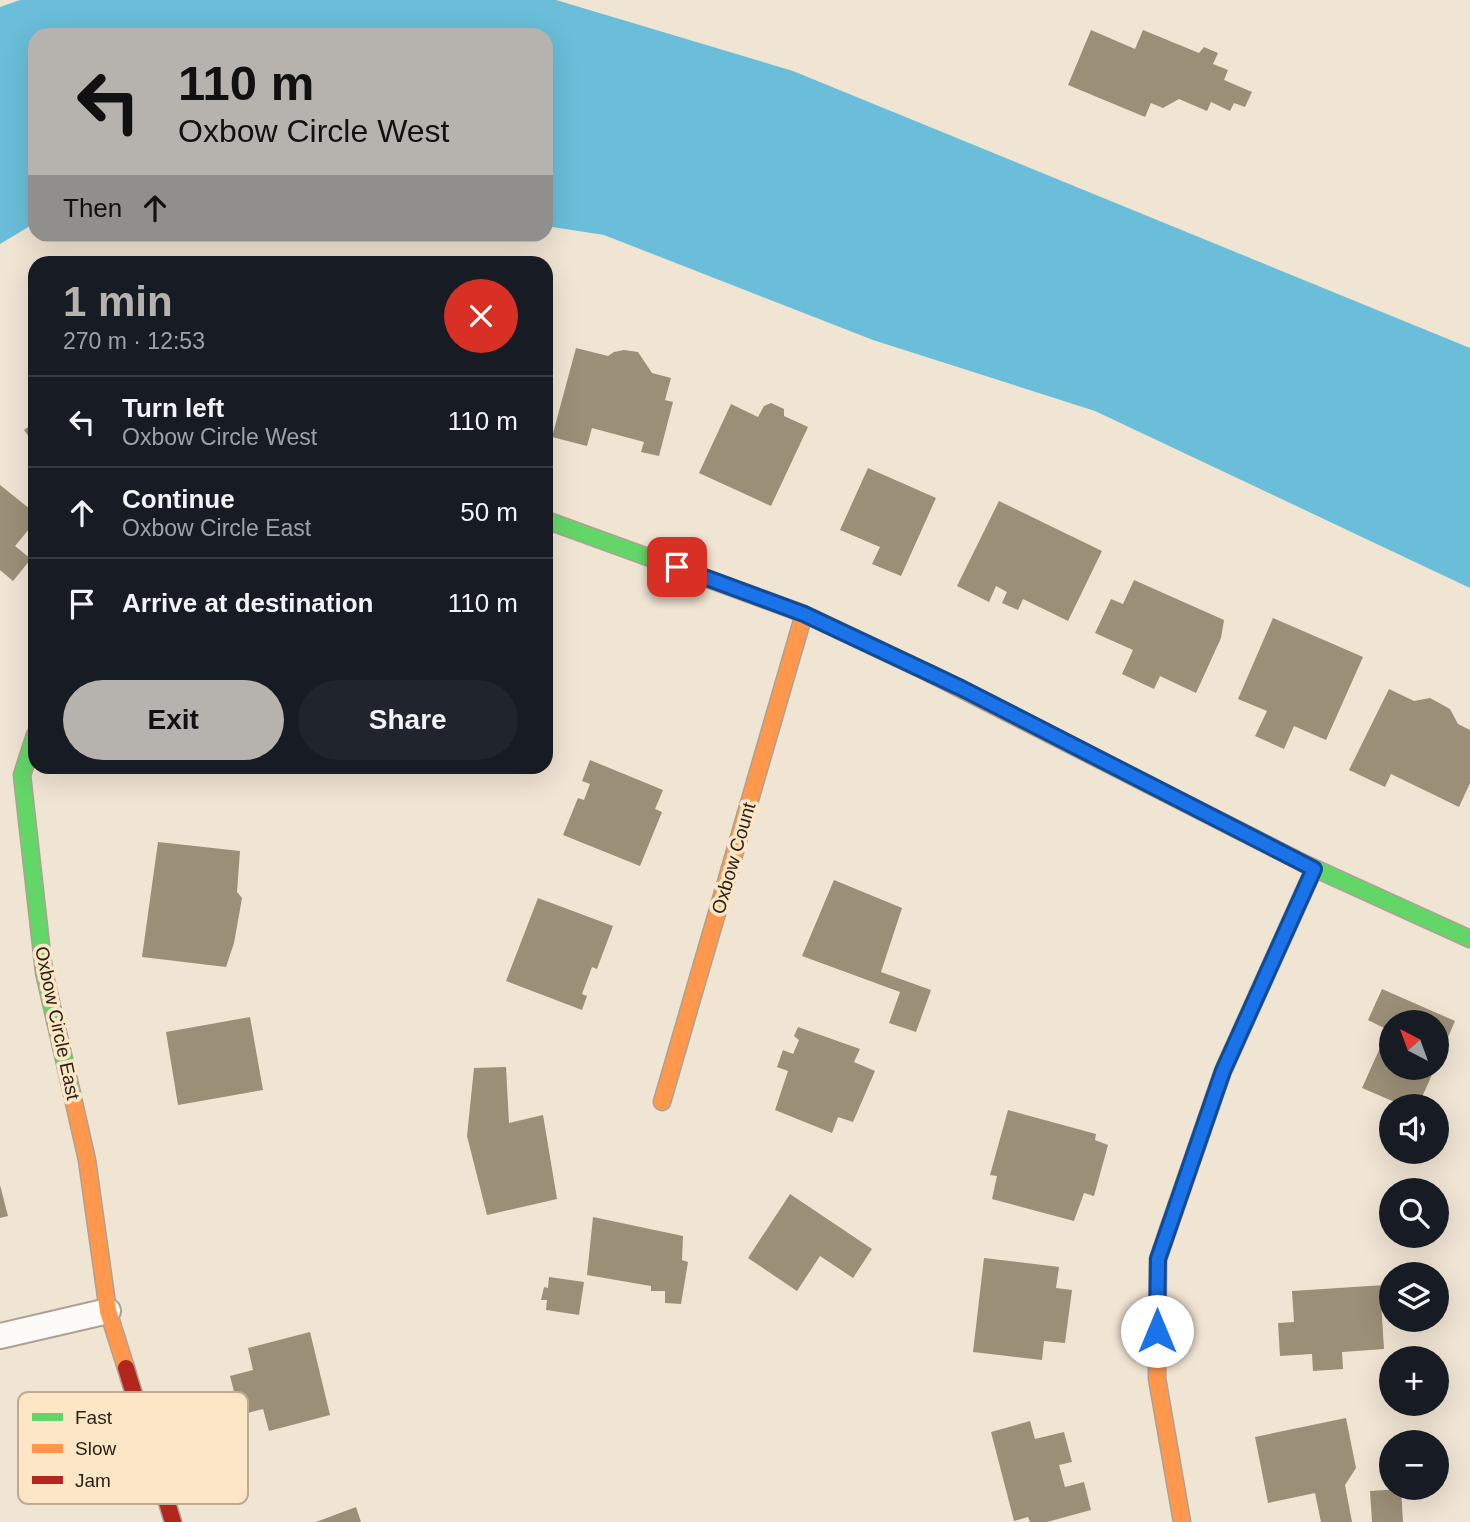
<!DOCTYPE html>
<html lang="en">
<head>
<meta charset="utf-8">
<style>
	:root { --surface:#171b24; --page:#20242c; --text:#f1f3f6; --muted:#9ea1a6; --line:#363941; --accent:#b6b3ae }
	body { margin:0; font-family:Arial,sans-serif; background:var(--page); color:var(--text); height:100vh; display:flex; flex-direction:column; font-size:26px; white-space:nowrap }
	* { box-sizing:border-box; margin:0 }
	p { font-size:23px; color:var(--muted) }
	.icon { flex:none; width:38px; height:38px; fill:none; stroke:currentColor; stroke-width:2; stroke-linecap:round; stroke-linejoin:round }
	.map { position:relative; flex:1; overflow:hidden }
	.sheet { position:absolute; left:28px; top:256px; width:525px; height:518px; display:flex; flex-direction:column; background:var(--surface); border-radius:21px; box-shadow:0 7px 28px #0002 }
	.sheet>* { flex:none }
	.hud { position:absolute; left:28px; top:28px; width:525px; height:214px; border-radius:21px; box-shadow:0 7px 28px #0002; background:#b6b3ae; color:#111; overflow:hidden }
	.needle { width:46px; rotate:319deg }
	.controls { position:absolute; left:1379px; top:1010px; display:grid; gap:14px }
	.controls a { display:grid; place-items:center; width:70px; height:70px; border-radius:50%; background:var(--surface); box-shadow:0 7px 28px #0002; font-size:35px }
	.pin { position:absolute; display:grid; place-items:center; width:60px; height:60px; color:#fff; margin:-30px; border-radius:14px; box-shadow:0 4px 10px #0006 }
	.me { position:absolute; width:77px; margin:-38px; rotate:0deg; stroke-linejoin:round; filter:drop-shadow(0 0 5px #0008) }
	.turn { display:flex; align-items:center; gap:24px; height:147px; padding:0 35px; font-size:32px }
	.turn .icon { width:91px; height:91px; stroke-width:2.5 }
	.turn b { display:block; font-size:49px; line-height:60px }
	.then { display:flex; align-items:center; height:66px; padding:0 35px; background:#0003; gap:14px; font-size:26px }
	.round { display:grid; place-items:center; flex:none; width:74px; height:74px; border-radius:37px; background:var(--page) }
	.headline { display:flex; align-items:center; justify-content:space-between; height:119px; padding:0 35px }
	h1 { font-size:42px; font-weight:600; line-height:52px; color:var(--accent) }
	.button { display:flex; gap:14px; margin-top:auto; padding:14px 35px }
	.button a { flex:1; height:80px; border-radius:42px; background:var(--accent); color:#111; font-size:28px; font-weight:600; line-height:80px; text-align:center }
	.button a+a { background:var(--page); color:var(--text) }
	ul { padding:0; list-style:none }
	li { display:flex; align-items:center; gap:21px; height:91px; padding:0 35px; border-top:2px solid var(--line) }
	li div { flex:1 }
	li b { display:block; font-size:26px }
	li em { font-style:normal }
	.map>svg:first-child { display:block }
	.water { fill:#6abed9 }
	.building { fill:#9c8f78 }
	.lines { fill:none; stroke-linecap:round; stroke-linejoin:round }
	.street-casing { stroke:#aba194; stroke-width:28 }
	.fast-casing { stroke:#aba194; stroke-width:19 }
	.slow-casing { stroke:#aba194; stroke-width:19 }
	.jam-casing { stroke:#aba194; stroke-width:19 }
	.street { stroke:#fdfbf8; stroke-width:24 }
	.fast { stroke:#63d668; stroke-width:16 }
	.slow { stroke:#ff974d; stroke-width:16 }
	.jam { stroke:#b3261e; stroke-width:16 }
	.route-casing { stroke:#114b97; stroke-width:18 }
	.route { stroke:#1a73e8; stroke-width:12 }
	.labels { text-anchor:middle; stroke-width:7; stroke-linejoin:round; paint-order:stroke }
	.street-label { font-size:19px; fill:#271f13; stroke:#fde6c6 }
	.key { fill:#fde6c6; stroke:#bdaa90; stroke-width:2 }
	.key-label { font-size:19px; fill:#271f13 }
</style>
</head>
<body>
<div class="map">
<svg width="1470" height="1522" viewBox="0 0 1470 1522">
	<rect width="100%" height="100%" fill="#f0e4d3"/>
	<!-- water -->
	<polygon class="water" points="20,0 556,0 793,71 1470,348 1470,588 1095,411 873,340 604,235 546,226 546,35 35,35 35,223 0,244 0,7"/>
	<!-- building -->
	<g class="building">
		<polygon points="1091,30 1135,49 1143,30 1199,53 1204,47 1218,53 1213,64 1228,70 1224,80 1252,92 1245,107 1234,103 1230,111 1211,102 1207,111 1179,99 1163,108 1151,103 1145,117 1068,85"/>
		<polygon points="576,348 608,356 614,352 624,350 638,352 652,373 671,378 665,400 673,402 659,456 641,452 644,442 592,428 587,446 552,437"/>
		<polygon points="771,403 784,409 784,416 808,427 771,506 699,473 731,404 758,417 764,406"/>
		<polygon points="35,422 35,445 24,430"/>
		<polygon points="868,468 936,498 901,576 872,564 880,547 840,530"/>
		<polygon points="0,485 35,513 35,522 15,546 31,559 13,581 0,570"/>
		<polygon points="999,501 1102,551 1068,621 1023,599 1018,610 1002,603 1007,592 996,586 989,602 957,586"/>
		<polygon points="1134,580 1224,620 1221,638 1196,693 1160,676 1154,689 1122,674 1133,650 1095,633 1111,599 1123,604"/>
		<polygon points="1273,618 1363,657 1326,740 1294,726 1284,749 1255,736 1267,711 1238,699"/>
		<polygon points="1389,689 1414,701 1430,698 1450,709 1458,724 1470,730 1470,783 1459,807 1391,774 1385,787 1349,770"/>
		<polygon points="590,760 663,790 655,809 662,812 640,866 563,835 578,798 584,800 590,784 582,781"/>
		<polygon points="158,842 240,851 237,892 242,898 234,943 226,967 142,957"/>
		<polygon points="834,880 902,908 881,972 931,990 916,1032 889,1023 900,992 802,956"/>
		<polygon points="538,898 613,926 597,969 592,967 582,994 587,996 582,1010 506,981"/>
		<polygon points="1382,989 1455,1021 1437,1063 1437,1022 1391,1022 1391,1068 1435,1068 1418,1106 1404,1106 1362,1088 1388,1030 1368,1020"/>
		<polygon points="250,1017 263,1090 178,1105 166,1032"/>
		<polygon points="798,1027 860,1049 854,1062 875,1071 853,1122 838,1117 832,1133 775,1110 788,1071 777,1067 783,1050 793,1054 799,1040 794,1036"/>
		<polygon points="506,1067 509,1123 543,1115 557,1199 487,1215 467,1136 474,1068"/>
		<polygon points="1008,1110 1096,1134 1095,1140 1108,1145 1094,1196 1084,1193 1074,1221 992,1199 997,1176 990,1175"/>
		<polygon points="0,1185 8,1216 0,1218"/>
		<polygon points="790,1194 872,1249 853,1278 820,1256 797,1291 748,1258"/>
		<polygon points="593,1217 683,1236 682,1260 688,1262 681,1304 665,1303 665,1291 651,1291 651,1286 587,1275"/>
		<polygon points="984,1258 1059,1267 1056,1288 1072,1290 1065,1343 1044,1341 1042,1360 973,1352"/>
		<polygon points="549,1277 584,1282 579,1315 546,1310 547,1300 541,1300 544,1287 548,1288"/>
		<polygon points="1385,1285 1385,1301 1381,1301 1384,1349 1342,1352 1343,1369 1313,1371 1312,1354 1280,1356 1278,1323 1294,1322 1292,1291"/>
		<polygon points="310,1332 330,1415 269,1431 263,1409 240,1415 230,1376 253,1370 248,1348"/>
		<polygon points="1346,1418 1356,1468 1345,1485 1352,1522 1321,1522 1315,1493 1268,1503 1255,1437"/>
		<polygon points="1030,1421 1035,1439 1064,1432 1072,1462 1059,1465 1065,1487 1084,1482 1091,1510 1047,1522 1030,1522 1028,1517 1014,1521 991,1432"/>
		<polygon points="1401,1489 1403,1522 1372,1522 1370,1491"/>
		<polygon points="356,1507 361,1522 316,1522"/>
	</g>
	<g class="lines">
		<!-- street casing -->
		<g class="street-casing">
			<polyline id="street" points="0,1336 108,1311"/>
		</g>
		<!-- fast casing -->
		<g class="fast-casing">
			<g id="fast">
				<polyline points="546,520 804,614 931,674"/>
				<polyline points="35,735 22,775 44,972 72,1094"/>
				<polyline points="1303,863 1470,939"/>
				<polyline points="1170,1224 1223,1071 1314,869"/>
			</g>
		</g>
		<!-- slow casing -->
		<g class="slow-casing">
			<g id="slow">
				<polyline points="931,674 1303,863"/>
				<polyline points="72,1094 87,1160 108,1311 126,1368"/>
				<polyline points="662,1102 804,614"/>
				<polyline points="1170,1224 1158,1259 1157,1378 1182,1522"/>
			</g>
		</g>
		<!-- jam casing -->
		<g class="jam-casing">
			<polyline id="jam" points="126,1368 173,1522"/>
		</g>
		<!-- street -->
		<use href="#street" class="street"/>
		<!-- fast -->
		<use href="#fast" class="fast"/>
		<!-- slow -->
		<use href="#slow" class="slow"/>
		<!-- jam -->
		<use href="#jam" class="jam"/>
	</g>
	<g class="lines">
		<!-- route casing -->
		<g class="route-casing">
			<polyline id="route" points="677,567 804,614 961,688 1314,869 1223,1071 1158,1259 1157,1331"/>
		</g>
		<!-- route -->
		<use href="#route" class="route"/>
	</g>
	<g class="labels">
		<!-- street labels -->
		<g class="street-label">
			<text transform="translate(733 858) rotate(-74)" y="7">Oxbow Count</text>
			<text transform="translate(58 1023) rotate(78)" y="7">Oxbow Circle East</text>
		</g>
	</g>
	<!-- legend -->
	<rect x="18" y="1392" width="230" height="112" rx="10" class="key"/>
	<rect x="32" y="1413" width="31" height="8" fill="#63d668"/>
	<rect x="32" y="1444" width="31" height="9" fill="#ff974d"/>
	<rect x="32" y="1476" width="31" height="8" fill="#b3261e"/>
	<g class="key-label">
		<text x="75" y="1424">Fast</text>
		<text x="75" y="1455">Slow</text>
		<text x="75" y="1487">Jam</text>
	</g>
</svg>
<div class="controls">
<a><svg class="needle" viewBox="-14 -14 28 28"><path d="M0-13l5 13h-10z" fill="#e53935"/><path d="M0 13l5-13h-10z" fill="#9ea1a6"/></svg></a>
<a><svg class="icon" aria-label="sound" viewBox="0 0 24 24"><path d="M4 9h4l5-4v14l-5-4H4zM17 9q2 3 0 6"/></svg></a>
<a><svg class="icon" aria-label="search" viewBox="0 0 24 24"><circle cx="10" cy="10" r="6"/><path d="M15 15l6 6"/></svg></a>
<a><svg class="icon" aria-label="layers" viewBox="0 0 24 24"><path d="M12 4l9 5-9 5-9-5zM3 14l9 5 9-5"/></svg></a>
<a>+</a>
<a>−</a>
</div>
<div class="pin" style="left:677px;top:567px;background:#d93025"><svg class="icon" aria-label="arrive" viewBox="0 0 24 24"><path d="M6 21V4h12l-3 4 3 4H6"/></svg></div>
<svg class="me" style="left:1157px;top:1331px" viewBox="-20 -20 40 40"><circle r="19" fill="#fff"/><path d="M0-13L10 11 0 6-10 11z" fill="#1a73e8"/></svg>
<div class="hud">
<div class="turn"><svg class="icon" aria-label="left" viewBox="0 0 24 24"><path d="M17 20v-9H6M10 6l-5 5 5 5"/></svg><div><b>110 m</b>Oxbow Circle West</div></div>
<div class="then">Then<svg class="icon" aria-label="ahead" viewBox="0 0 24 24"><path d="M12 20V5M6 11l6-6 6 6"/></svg></div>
</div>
<section class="sheet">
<div class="headline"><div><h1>1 min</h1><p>270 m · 12:53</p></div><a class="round" style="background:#d93025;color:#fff"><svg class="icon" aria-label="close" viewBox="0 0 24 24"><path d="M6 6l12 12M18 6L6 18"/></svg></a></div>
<ul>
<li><svg class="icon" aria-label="left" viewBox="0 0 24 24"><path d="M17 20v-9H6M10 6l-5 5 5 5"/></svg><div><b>Turn left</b><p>Oxbow Circle West</p></div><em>110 m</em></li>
<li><svg class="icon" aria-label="ahead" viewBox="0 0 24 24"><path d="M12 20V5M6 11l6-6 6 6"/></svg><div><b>Continue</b><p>Oxbow Circle East</p></div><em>50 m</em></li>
<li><svg class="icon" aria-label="arrive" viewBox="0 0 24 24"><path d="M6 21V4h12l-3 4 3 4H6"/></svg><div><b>Arrive at destination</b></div><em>110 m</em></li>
</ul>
<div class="button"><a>Exit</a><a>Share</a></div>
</section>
</div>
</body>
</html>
